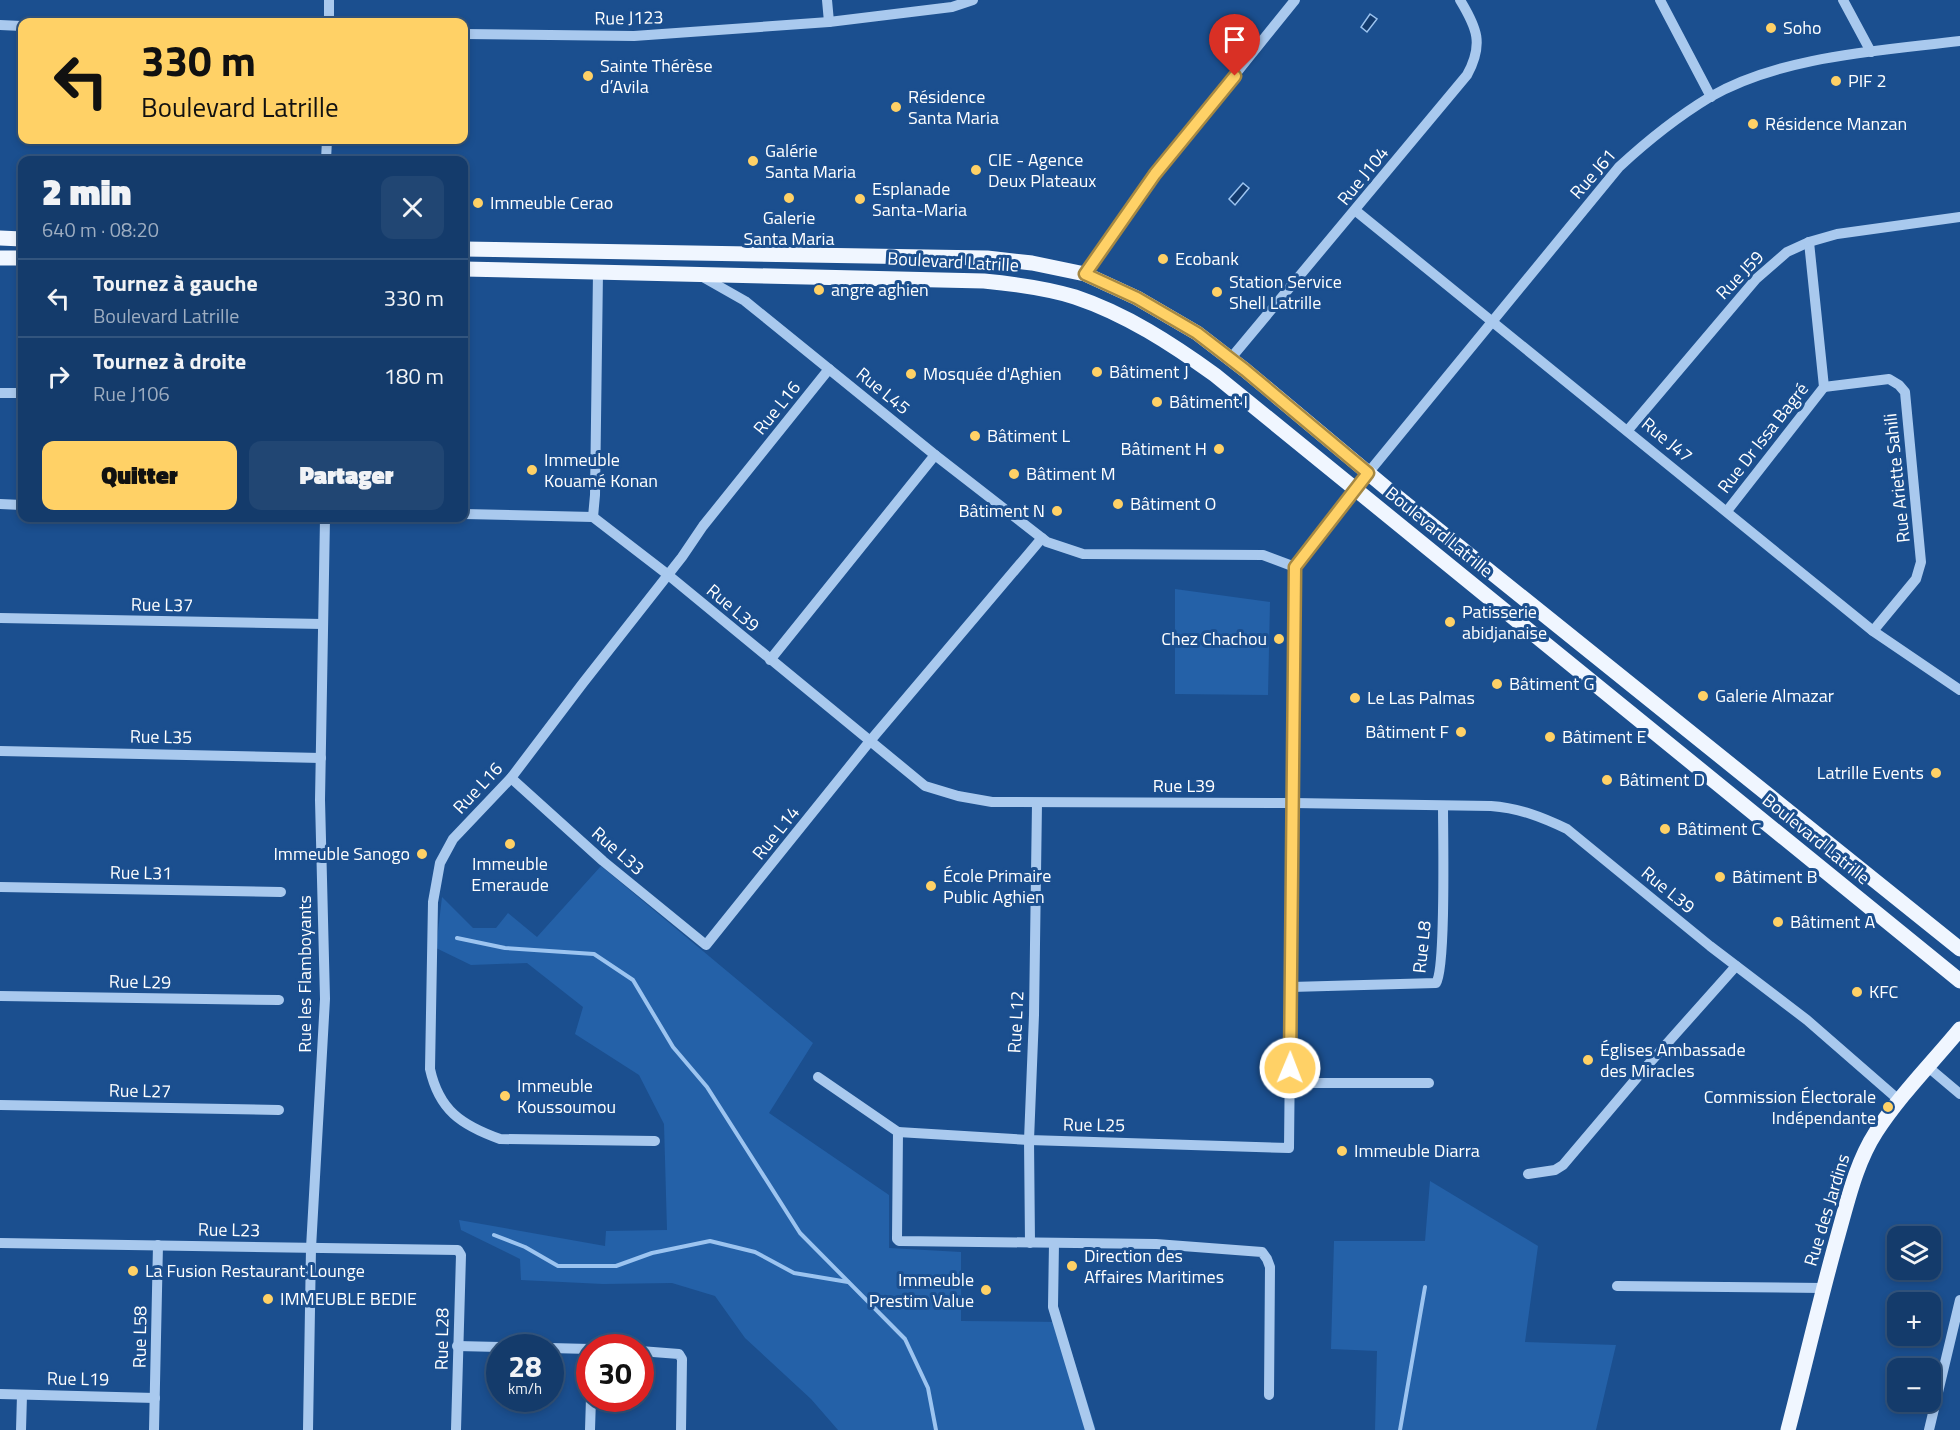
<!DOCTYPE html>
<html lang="fr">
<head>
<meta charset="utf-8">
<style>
	:root { --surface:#143b6b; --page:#214673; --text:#f1f3f6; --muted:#9dadc1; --line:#33557e; --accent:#ffd166 }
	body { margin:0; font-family:"Titillium Web",sans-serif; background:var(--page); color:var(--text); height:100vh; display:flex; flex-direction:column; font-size:22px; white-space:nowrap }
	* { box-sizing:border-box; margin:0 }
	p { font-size:20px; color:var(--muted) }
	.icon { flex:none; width:33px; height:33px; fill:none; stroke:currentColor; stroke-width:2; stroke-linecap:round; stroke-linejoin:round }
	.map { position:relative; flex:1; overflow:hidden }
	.sheet { position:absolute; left:18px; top:156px; width:450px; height:366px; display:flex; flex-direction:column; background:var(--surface); border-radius:12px; box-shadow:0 3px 9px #0003,0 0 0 2px var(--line) }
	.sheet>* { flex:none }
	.guide { position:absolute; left:18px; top:18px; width:450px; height:126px; border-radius:12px; box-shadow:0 3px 9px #0003,0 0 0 2px var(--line); background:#ffd166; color:#111; overflow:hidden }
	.buttons { position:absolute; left:1887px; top:1226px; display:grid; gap:12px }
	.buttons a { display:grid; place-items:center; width:54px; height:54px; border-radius:12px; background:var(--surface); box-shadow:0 3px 9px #0003,0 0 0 2px var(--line); font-size:30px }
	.speed { position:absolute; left:486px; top:1334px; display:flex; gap:12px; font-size:30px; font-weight:700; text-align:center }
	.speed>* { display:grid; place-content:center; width:78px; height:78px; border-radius:50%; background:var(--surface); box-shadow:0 3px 9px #0003,0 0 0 2px var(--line); line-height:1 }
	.speed small { font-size:15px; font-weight:400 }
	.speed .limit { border:9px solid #d22; background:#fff; color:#111 }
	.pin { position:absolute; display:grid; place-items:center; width:51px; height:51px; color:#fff; margin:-62px -26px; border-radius:50% 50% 50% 0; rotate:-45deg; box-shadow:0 0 6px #0007 }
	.pin .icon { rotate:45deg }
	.me { position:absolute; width:66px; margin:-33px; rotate:1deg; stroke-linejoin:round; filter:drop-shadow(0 0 4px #0008) }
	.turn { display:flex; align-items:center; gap:21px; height:126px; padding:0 24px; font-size:27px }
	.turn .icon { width:78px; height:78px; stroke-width:2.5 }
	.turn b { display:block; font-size:42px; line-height:51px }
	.round { display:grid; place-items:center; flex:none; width:63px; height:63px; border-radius:12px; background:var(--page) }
	.head { display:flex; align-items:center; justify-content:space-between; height:102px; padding:0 24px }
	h1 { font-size:36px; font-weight:800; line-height:45px }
	.primary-button { display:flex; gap:12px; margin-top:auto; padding:12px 24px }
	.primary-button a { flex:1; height:69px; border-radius:12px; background:var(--accent); color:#111; font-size:24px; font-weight:800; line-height:69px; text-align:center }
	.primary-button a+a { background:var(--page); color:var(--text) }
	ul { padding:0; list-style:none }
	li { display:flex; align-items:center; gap:18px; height:78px; padding:0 24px; border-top:2px solid var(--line) }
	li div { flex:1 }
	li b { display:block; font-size:22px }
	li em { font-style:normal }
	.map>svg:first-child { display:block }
	.green { fill:#2461a8 }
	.water { fill:#123a6d; stroke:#9cc4f0; stroke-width:1.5 }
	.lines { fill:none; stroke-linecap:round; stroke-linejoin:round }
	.stream { stroke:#9cc4f0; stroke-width:4 }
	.minor { stroke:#a9c9ee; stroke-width:10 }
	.major { stroke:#f0f6ff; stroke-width:15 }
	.route-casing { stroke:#a68842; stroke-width:15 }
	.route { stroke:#ffd166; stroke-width:10 }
	.poi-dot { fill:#ffd166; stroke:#1b4f8f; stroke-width:2 }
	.labels { text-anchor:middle; stroke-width:6; stroke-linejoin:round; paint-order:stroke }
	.street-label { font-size:18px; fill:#fff; stroke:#1b4f8f }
	.poi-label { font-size:18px; fill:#fff; stroke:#1b4f8f; text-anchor:start }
</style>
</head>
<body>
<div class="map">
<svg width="1960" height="1430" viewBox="0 0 1960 1430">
	<rect width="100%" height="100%" fill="#1b4f8f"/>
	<!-- green -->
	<g class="green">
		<polygon points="1175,589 1270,602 1268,695 1175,694"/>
		<polygon points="601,866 813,1043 769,1113 889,1195 889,1248 961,1252 961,1321 1062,1322 1096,1430 838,1430 811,1399 745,1338 715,1296 672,1283 603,1284 521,1280 520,1259 461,1230 459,1220 605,1246 606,1231 667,1230 664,1124 639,1075 575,1034 583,1007 527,963 471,965 436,948 442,897 473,928 496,928 508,913 537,937"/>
		<polygon points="1430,1181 1538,1246 1525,1342 1616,1345 1596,1430 1375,1430 1377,1351 1331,1349 1334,1241 1425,1241"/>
	</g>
	<!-- water -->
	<g class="water">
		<polygon points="1370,14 1377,19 1367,32 1361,27"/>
		<polygon points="1243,183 1249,188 1235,205 1229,199"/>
	</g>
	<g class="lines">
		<!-- stream -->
		<g class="stream">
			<polyline points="457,938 505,948 594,954 633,980 673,1047 707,1087 800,1233 905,1339 928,1388 936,1430"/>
			<polyline points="494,1235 525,1247 558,1266 616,1266 652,1253 710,1241 755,1252 794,1273 848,1282"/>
			<polyline points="1400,1430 1425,1287"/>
		</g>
		<!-- minor -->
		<g class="minor">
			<polyline points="827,0 829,22"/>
			<polyline points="1660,0 1711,97"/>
			<polyline points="1843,0 1871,52"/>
			<polyline points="329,22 329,0"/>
			<polyline points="0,25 22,26"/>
			<polyline points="464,34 634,36 829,22 952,7 973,0"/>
			<polyline points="326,160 327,140"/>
			<polyline points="1356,211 1873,631 1960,690"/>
			<polyline points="1085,274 1155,174 1295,0"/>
			<polyline points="701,276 745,301 935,455 1047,542 1083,554 1263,555 1295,567"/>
			<path d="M1231 358 1467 75C1484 44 1477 28 1460 0"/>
			<polyline points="1824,387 1889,379 1899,385 1905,392 1921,562 1916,579 1873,631"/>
			<polyline points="0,393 22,393"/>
			<polyline points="1628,430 1756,279 1787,252 1809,242 1837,234 1960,217"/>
			<polyline points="0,504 22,505"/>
			<polyline points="1727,511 1824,387 1809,242"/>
			<path d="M464 514 593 517 667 574 925 786 958 796 992 802 1293 803 1491 806C1519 808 1542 817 1567 829L1710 946 1807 1020 1900 1101"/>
			<polyline points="593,517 595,495 598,272"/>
			<polyline points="0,618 323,624"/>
			<polyline points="770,660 935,455"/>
			<polyline points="0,751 321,758"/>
			<polyline points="511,778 603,861 706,945 870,741 1042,538"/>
			<polyline points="0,887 281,892"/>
			<path d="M1291 987 1436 983C1446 969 1443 833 1443 806"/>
			<polyline points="0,996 279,1000"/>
			<polyline points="1928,1067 1960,1094"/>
			<polyline points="818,1077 898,1132"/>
			<polyline points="1290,1083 1429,1083"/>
			<polyline points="0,1105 279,1110"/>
			<path d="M898 1132 1029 1140 1289 1148 1295 567 1355 489 1619 167C1647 141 1677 117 1710 97 1781 56 1879 51 1960 41"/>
			<polyline points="898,1132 897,1239 899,1241 1156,1244 1262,1252 1267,1259 1270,1267 1269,1395"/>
			<path d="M655 1141 500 1139C461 1125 439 1110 430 1069L433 902 440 863 453 839 511 778 583 683 682 557 703 526 829 369"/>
			<polyline points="1528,1174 1555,1170 1563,1165 1646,1067 1736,966"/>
			<polyline points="0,1243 458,1250 461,1255 456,1430"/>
			<polyline points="1030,1243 1029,1140 1034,1015 1037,803"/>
			<polyline points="1054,1243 1053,1307 1090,1430"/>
			<polyline points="1617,1286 1823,1288"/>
			<polyline points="457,1346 500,1347"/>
			<polyline points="550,1348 590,1349"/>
			<polyline points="640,1351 679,1354 682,1359 681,1430"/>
			<polyline points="0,1394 155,1398"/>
			<polyline points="21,1430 22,1395"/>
			<polyline points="154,1430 158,1245"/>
			<polyline points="308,1430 311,1248 325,999 320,800 325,518"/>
			<polyline points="590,1430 591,1398"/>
			<polyline points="1929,1430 1960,1300"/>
		</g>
		<!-- major -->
		<g class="major">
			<polyline points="0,238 22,239"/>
			<polyline points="464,249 987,258 1032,263 1085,274 1137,298 1197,333 1245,370 1385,487 1960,949"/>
			<polyline points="0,258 22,258"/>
			<path d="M464 269 984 281C1015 284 1046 288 1075 297 1126 314 1172 344 1215 375L1960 981"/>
			<path d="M1788 1430C1805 1365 1820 1299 1838 1235 1848 1200 1856 1163 1876 1132 1900 1095 1932 1063 1960 1029"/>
		</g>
	</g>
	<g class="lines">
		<!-- route casing -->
		<g class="route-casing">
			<polyline id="route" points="1235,76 1155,174 1085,274 1137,298 1197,333 1245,370 1368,473 1295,567 1290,1068"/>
		</g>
		<!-- route -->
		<use href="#route" class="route"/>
	</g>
	<!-- markers -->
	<g class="poi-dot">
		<circle cx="1771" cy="28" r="6"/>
		<circle cx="588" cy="76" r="6"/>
		<circle cx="1836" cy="81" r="6"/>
		<circle cx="896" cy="107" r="6"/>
		<circle cx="1753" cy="124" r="6"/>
		<circle cx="753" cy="161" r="6"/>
		<circle cx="976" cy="170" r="6"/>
		<circle cx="789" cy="198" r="6"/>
		<circle cx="860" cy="199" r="6"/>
		<circle cx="478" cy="203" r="6"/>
		<circle cx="1163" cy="259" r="6"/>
		<circle cx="819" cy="290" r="6"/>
		<circle cx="1217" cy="292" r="6"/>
		<circle cx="1097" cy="372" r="6"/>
		<circle cx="911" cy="374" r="6"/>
		<circle cx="1157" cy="402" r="6"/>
		<circle cx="975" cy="436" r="6"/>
		<circle cx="1219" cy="449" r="6"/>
		<circle cx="532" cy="470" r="6"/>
		<circle cx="1014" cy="474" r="6"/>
		<circle cx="1118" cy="504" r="6"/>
		<circle cx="1057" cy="511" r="6"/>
		<circle cx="1450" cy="622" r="6"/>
		<circle cx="1279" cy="639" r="6"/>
		<circle cx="1497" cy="684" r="6"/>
		<circle cx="1703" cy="696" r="6"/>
		<circle cx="1355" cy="698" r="6"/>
		<circle cx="1461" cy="732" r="6"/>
		<circle cx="1550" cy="737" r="6"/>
		<circle cx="1936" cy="773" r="6"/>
		<circle cx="1607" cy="780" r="6"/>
		<circle cx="1665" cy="829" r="6"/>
		<circle cx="510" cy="844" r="6"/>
		<circle cx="422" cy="854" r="6"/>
		<circle cx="1720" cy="877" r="6"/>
		<circle cx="931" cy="886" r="6"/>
		<circle cx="1778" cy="922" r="6"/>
		<circle cx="1857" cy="992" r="6"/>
		<circle cx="1588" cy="1060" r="6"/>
		<circle cx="505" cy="1096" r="6"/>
		<circle cx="1888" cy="1107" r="6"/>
		<circle cx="1342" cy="1151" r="6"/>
		<circle cx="1072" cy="1266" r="6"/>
		<circle cx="133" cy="1271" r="6"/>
		<circle cx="986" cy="1290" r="6"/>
		<circle cx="268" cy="1299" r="6"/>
	</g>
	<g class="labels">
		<!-- street labels -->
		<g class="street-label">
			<text transform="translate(629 18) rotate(-1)" y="6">Rue J123</text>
			<text transform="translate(1593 174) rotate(-49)" y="6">Rue J61</text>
			<text transform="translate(1363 176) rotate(-51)" y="6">Rue J104</text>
			<text transform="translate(953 262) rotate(3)" y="6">Boulevard Latrille</text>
			<text transform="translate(1740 275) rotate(-46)" y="6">Rue J59</text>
			<text transform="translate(883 391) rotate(39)" y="6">Rue L45</text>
			<text transform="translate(777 408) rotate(-51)" y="6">Rue L16</text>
			<text transform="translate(1763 438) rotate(-52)" y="6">Rue Dr Issa Bagré</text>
			<text transform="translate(1667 440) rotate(39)" y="6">Rue J47</text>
			<text transform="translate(1897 478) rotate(-96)" y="6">Rue Ariette Sahili</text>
			<text transform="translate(1439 532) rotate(39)" y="6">Boulevard Latrille</text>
			<text transform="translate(162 605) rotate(1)" y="6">Rue L37</text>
			<text transform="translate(733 608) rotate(40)" y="6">Rue L39</text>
			<text transform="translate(161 737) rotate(1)" y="6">Rue L35</text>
			<text x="1184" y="792">Rue L39</text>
			<text transform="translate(478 788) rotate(-47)" y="6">Rue L16</text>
			<text transform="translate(776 833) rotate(-51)" y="6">Rue L14</text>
			<text transform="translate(1816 839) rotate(39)" y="6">Boulevard Latrille</text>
			<text transform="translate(618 851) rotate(41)" y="6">Rue L33</text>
			<text transform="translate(141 873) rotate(1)" y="6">Rue L31</text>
			<text transform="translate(1668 890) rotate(39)" y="6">Rue L39</text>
			<text transform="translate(1422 947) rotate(-84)" y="6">Rue L8</text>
			<text transform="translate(305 974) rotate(-90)" y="6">Rue les Flamboyants</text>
			<text transform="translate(140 982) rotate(1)" y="6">Rue L29</text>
			<text transform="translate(1016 1022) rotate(-87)" y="6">Rue L12</text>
			<text transform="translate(140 1091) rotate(1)" y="6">Rue L27</text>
			<text transform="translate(1094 1125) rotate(1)" y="6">Rue L25</text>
			<text transform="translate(1827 1210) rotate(-73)" y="6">Rue des Jardins</text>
			<text transform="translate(229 1230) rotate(1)" y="6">Rue L23</text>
			<text transform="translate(140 1337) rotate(-89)" y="6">Rue L58</text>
			<text transform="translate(442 1339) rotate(-89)" y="6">Rue L28</text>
			<text transform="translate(78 1379) rotate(1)" y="6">Rue L19</text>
		</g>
		<!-- poi labels -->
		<g class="poi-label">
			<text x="1783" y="34">Soho</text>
			<text x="600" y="72">Sainte Thérèse<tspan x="600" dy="21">d’Avila</tspan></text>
			<text x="1848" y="87">PIF 2</text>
			<text x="908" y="103">Résidence<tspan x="908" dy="21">Santa Maria</tspan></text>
			<text x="1765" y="130">Résidence Manzan</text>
			<text x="765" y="157">Galérie<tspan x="765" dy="21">Santa Maria</tspan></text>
			<text x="988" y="166">CIE - Agence<tspan x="988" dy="21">Deux Plateaux</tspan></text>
			<text x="872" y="195">Esplanade<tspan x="872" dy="21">Santa-Maria</tspan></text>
			<text x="490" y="209">Immeuble Cerao</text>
			<text x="789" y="224" text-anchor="middle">Galerie<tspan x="789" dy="21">Santa Maria</tspan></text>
			<text x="1175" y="265">Ecobank</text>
			<text x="1229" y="288">Station Service<tspan x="1229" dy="21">Shell Latrille</tspan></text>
			<text x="831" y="296">angre aghien</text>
			<text x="1109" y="378">Bâtiment J</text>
			<text x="923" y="380">Mosquée d'Aghien</text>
			<text x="1169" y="408">Bâtiment I</text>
			<text x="987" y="442">Bâtiment L</text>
			<text x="1207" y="455" text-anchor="end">Bâtiment H</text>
			<text x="544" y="466">Immeuble<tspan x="544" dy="21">Kouamé Konan</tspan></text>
			<text x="1026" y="480">Bâtiment M</text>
			<text x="1130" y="510">Bâtiment O</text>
			<text x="1045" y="517" text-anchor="end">Bâtiment N</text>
			<text x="1462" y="618">Patisserie<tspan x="1462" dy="21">abidjanaise</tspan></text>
			<text x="1267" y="645" text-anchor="end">Chez Chachou</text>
			<text x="1509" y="690">Bâtiment G</text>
			<text x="1715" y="702">Galerie Almazar</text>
			<text x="1367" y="704">Le Las Palmas</text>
			<text x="1449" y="738" text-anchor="end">Bâtiment F</text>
			<text x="1562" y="743">Bâtiment E</text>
			<text x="1924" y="779" text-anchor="end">Latrille Events</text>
			<text x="1619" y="786">Bâtiment D</text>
			<text x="1677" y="835">Bâtiment C</text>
			<text x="410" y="860" text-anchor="end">Immeuble Sanogo</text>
			<text x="510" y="870" text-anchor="middle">Immeuble<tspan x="510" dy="21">Emeraude</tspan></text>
			<text x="943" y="882">École Primaire<tspan x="943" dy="21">Public Aghien</tspan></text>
			<text x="1732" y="883">Bâtiment B</text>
			<text x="1790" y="928">Bâtiment A</text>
			<text x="1869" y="998">KFC</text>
			<text x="1600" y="1056">Églises Ambassade<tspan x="1600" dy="21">des Miracles</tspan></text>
			<text x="517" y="1092">Immeuble<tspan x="517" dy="21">Koussoumou</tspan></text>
			<text x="1876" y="1103" text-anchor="end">Commission Électorale<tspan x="1876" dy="21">Indépendante</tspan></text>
			<text x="1354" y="1157">Immeuble Diarra</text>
			<text x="1084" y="1262">Direction des<tspan x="1084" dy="21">Affaires Maritimes</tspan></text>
			<text x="145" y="1277">La Fusion Restaurant Lounge</text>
			<text x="974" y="1286" text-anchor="end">Immeuble<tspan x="974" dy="21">Prestim Value</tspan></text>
			<text x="280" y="1305">IMMEUBLE BEDIE</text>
		</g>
	</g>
</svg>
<div class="buttons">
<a><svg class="icon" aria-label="layers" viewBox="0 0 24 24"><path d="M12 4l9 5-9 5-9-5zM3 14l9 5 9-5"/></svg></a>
<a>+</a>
<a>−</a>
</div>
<div class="speed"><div>28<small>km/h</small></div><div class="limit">30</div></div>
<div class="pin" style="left:1235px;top:76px;background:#d93025"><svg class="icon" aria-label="arrive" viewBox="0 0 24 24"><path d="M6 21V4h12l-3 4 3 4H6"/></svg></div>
<svg class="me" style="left:1290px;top:1068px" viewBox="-20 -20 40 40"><circle r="17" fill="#ffd166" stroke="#fff" stroke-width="3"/><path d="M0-11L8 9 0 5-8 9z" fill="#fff"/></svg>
<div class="guide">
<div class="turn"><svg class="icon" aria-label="left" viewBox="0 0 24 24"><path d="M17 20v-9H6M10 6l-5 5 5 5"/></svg><div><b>330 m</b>Boulevard Latrille</div></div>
</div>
<section class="sheet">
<div class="head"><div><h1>2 min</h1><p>640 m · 08:20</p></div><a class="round"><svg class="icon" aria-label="close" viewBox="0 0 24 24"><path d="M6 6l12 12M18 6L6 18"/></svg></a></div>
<ul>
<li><svg class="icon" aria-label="left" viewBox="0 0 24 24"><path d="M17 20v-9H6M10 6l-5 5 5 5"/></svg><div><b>Tournez à gauche</b><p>Boulevard Latrille</p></div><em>330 m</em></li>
<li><svg class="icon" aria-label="right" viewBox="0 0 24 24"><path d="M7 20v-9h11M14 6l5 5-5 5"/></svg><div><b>Tournez à droite</b><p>Rue J106</p></div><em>180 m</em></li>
</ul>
<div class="primary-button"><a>Quitter</a><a>Partager</a></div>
</section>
</div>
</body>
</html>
